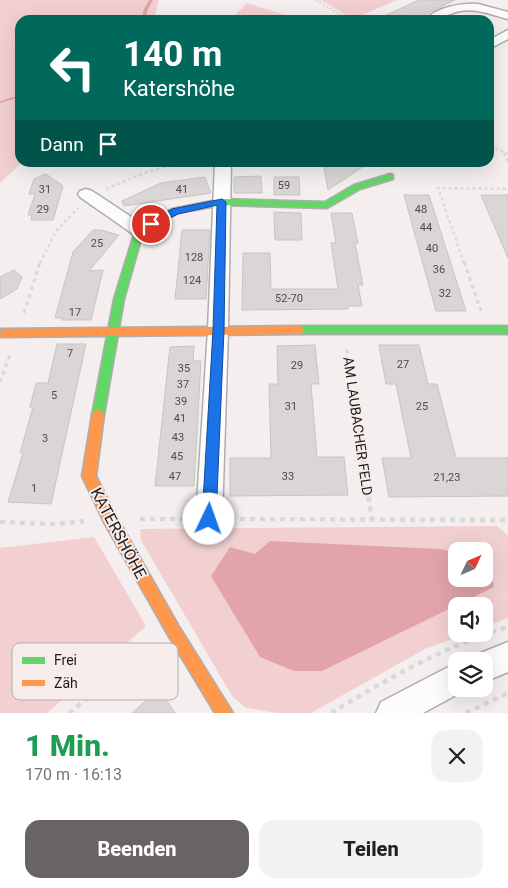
<!DOCTYPE html>
<html lang="de">
<head>
<meta charset="utf-8">
<style>
	:root { --surface:#fff; --page:#f2f2f2; --text:#202124; --muted:#757577; --accent:#696464 }
	body { margin:0; font-family:Roboto,sans-serif; background:var(--page); color:var(--text); height:100vh; display:flex; flex-direction:column; font-size:19px; white-space:nowrap }
	* { box-sizing:border-box; margin:0 }
	p { font-size:16px; color:var(--muted) }
	.icon { flex:none; width:28px; height:28px; fill:none; stroke:currentColor; stroke-width:2; stroke-linecap:round; stroke-linejoin:round }
	.map { position:relative; height:713px; overflow:hidden }
	.details { display:flex; flex-direction:column; background:var(--surface); flex:1 }
	.details>* { flex:none }
	.banner { position:absolute; left:15px; top:15px; width:479px; height:152px; border-radius:15px; box-shadow:0 5px 20px #0002; background:#00695c; color:#fff; overflow:hidden }
	.needle { width:32px; rotate:46deg }
	.tools { position:absolute; left:448px; top:542px; display:grid; gap:10px }
	.tools a { display:grid; place-items:center; width:45px; height:45px; border-radius:10px; background:var(--surface); box-shadow:0 5px 20px #0002; font-size:25px }
	.pin { position:absolute; display:grid; place-items:center; width:42px; height:42px; color:#fff; margin:-21px; border:2px solid #fff; border-radius:50%; box-shadow:0 1px 5px #0007 }
	.me { position:absolute; width:55px; margin:-28px; rotate:3deg; stroke-linejoin:round; filter:drop-shadow(0 0 4px #0008) }
	.turn { display:flex; align-items:center; gap:18px; height:105px; padding:0 25px; font-size:22px }
	.turn .icon { width:65px; height:65px; stroke-width:2.5 }
	.turn b { display:block; font-size:35px; line-height:42px }
	.then { display:flex; align-items:center; height:48px; padding:0 25px; background:#0003; gap:10px; font-size:19px }
	.round { display:grid; place-items:center; flex:none; width:52px; height:52px; border-radius:15px; background:var(--page) }
	.head { display:flex; align-items:center; justify-content:space-between; height:85px; padding:0 25px }
	h1 { font-size:30px; font-weight:800; line-height:38px; color:#1e9e55 }
	.button { display:flex; gap:10px; margin-top:auto; padding:10px 25px }
	.button a { flex:1; height:58px; border-radius:15px; background:var(--accent); color:#fff; font-size:20px; font-weight:800; line-height:58px; text-align:center }
	.button a+a { background:var(--page); color:var(--text) }
	.map>svg:first-child { display:block }
	.green { fill:#f2d0d1; fill-rule:evenodd }
	.water { fill:#e2a4a9 }
	.lines { fill:none; stroke-linecap:round; stroke-linejoin:round }
	.stream { fill:#e2a4a9; fill-rule:evenodd }
	.building { fill:#dad6d6; stroke:#c9c4c4 }
	.street-casing { stroke:#b0adad; stroke-width:3 }
	.fast-casing { stroke:#b0adad; stroke-width:3 }
	.slow-casing { stroke:#b0adad; stroke-width:3 }
	.path-far3 { stroke:#dad9d9; stroke-width:2; stroke-dasharray:2 2; stroke-linecap:butt }
	.path-far2 { stroke:#dad9d9; stroke-width:2.5; stroke-dasharray:3 3; stroke-linecap:butt }
	.path-far1 { stroke:#dad9d9; stroke-width:3; stroke-dasharray:4 4; stroke-linecap:butt }
	.path { stroke:#dad9d9; stroke-width:4.5; stroke-dasharray:5 5; stroke-linecap:butt }
	.street { fill:#fdfcfc; fill-rule:evenodd }
	.fast { fill:#63d668; fill-rule:evenodd }
	.slow { fill:#ff974d; fill-rule:evenodd }
	.route { fill:#1a73e8; stroke:#114b97 }
	.labels { text-anchor:middle; stroke-width:4; stroke-linejoin:round; paint-order:stroke }
	.number-label { font-size:11px; fill:#4f4b4b }
	.street-label { font-size:14px; fill:#1e1a1a; stroke:#f6ecec }
	.near-street-label { font-size:16px; fill:#1e1a1a; stroke:#f6ecec }
	.key { fill:#f6ecec; stroke:#b5adad; stroke-width:1 }
	.key-label { font-size:14px; fill:#1e1a1a }
</style>
</head>
<body>
<div class="map">
<svg width="508" height="713" viewBox="0 0 508 713">
	<rect width="100%" height="100%" fill="#f4eeee"/>
	<!-- green -->
	<g class="green">
		<polygon points="0,0 159,0 154,20 20,20 21,163 0,183"/>
		<polygon points="321,0 397,0 362,15 346,15"/>
		<polygon points="247,3 302,20 230,20"/>
		<path d="M497 526 508 536V618L484 627V606H456V634H466L425 649 311 713H277L246 708 232 696 141 540 140 529ZM456 551H484V579H456Z"/>
		<polygon points="94,537 146,626 47,713 0,713 0,548"/>
	</g>
	<!-- water -->
	<polygon class="water" points="270,541 439,549 456,552 456,579 484,579 484,558 489,564 494,587 322,671 294,671 260,657 211,576 230,547 255,554"/>
	<g class="lines">
		<!-- stream -->
		<g class="stream">
			<polygon points="149,0 153,0 148,9 145,20 141,20 144,9"/>
			<polygon points="20,95 20,97 0,103 0,101"/>
		</g>
	</g>
	<!-- building -->
	<g class="building">
		<polygon points="419,0 455,0 413,20 383,20 382,17"/>
		<polygon points="331,162 370,162 328,190 324,167"/>
		<polygon points="46,174 63,186 53,220 31,220 32,215 28,215 35,194 29,194 34,179"/>
		<polygon points="261,176 262,193 234,193 234,177"/>
		<polygon points="205,177 211,193 124,206 122,201 161,183"/>
		<polygon points="274,177 299,177 300,195 274,195"/>
		<polygon points="404,195 429,195 466,311 436,311"/>
		<polygon points="481,195 508,195 508,258"/>
		<polygon points="274,212 301,213 302,240 275,240"/>
		<polygon points="331,213 352,213 358,243 355,243 363,285 358,285 362,306 348,306 348,309 242,310 243,253 270,253 271,289 338,289 331,243 336,243"/>
		<polygon points="93,230 101,230 119,235 89,271 103,270 91,320 62,320 63,318 55,318 73,252"/>
		<polygon points="182,230 210,230 206,299 175,299"/>
		<polygon points="14,270 22,277 17,289 0,299 0,277"/>
		<polygon points="57,344 86,344 51,504 8,502 23,453 20,453 33,407 30,407 36,383 48,383"/>
		<polygon points="315,345 319,384 311,384 317,457 344,457 348,495 230,496 230,458 271,458 269,384 278,384 277,346"/>
		<polygon points="379,345 419,345 428,384 437,384 456,458 508,458 508,496 389,497 382,458 411,458 396,384 386,384"/>
		<polygon points="194,346 193,361 201,361 194,486 155,486 170,347"/>
		<polygon points="159,689 175,713 132,713"/>
	</g>
	<g class="lines">
		<!-- street casing -->
		<g class="street-casing">
			<g id="street">
				<path d="M478 4 508 12V19C492 15 477 8 460 11 446 14 442 20 425 20 437 7 461 3 478 4Z"/>
				<polygon points="508,30 508,39 489,49 489,40"/>
				<polygon points="215,162 231,162 228,330 222,519 218,528 209,531 200,528 196,519 208,330"/>
				<polygon points="86,189 92,191 145,226 148,230 145,234 139,236 133,234 80,197 78,194 80,191"/>
				<polygon points="508,642 508,672 484,682 484,661 471,661 473,656"/>
				<polygon points="456,663 456,689 467,689 423,713 376,713 381,702"/>
			</g>
		</g>
		<!-- fast casing -->
		<g class="fast-casing">
			<g id="fast">
				<polygon points="390,174 393,175 393,179 360,189 327,208 222,205 178,213 143,232 124,299 104,415 102,419 98,420 94,419 92,415 114,299 136,228 172,209 222,199 325,202 354,185"/>
				<polygon points="300,326 508,326 508,334 300,334 295,330"/>
			</g>
		</g>
		<!-- slow casing -->
		<g class="slow-casing">
			<g id="slow">
				<polygon points="300,326 305,330 300,334 0,337 1,329"/>
				<polygon points="98,410 102,411 104,415 96,476 115,514 178,625 233,713 215,713 168,635 105,524 82,476 92,415 94,411"/>
			</g>
		</g>
		<!-- path-far3 -->
		<polyline class="path-far3" points="316,0 350,20"/>
		<!-- path-far2 -->
		<g class="path-far2">
			<polyline points="489,147 508,153"/>
			<polyline points="504,153 508,162"/>
			<polyline points="106,189 144,173 183,162"/>
			<polyline points="40,263 56,231 78,208"/>
			<polyline points="464,263 438,188 508,189"/>
		</g>
		<!-- path-far1 -->
		<g class="path-far1">
			<polyline points="464,262 481,311"/>
			<polyline points="24,313 40,262"/>
			<polyline points="347,350 363,458"/>
			<polyline points="0,382 11,352"/>
		</g>
		<!-- path -->
		<g class="path">
			<polyline points="363,457 372,520"/>
			<polyline points="140,519 187,519"/>
			<polyline points="230,519 508,520"/>
			<polyline points="0,522 54,524 84,521"/>
			<polyline points="69,713 152,646"/>
			<path d="M331 713C387 679 445 646 508 627"/>
			<polyline points="466,713 508,693"/>
		</g>
		<!-- street -->
		<use href="#street" class="street"/>
		<!-- fast -->
		<use href="#fast" class="fast"/>
		<!-- slow -->
		<use href="#slow" class="slow"/>
	</g>
	<!-- route -->
	<polygon class="route" points="222,199 226,202 224,330 216,519 214,524 209,526 204,524 202,519 213,330 217,205 178,214 154,226 148,226 146,224 172,209"/>
	<g class="labels">
		<!-- number labels -->
		<g class="number-label">
			<text x="284" y="189">59</text>
			<text x="45" y="193">31</text>
			<text x="182" y="193">41</text>
			<text x="43" y="213">29</text>
			<text x="421" y="213">48</text>
			<text x="426" y="231">44</text>
			<text x="97" y="247">25</text>
			<text x="432" y="252">40</text>
			<text x="194" y="261">128</text>
			<text x="439" y="273">36</text>
			<text x="192" y="284">124</text>
			<text x="445" y="297">32</text>
			<text x="289" y="302">52-70</text>
			<text x="75" y="316">17</text>
			<text x="70" y="357">7</text>
			<text x="403" y="368">27</text>
			<text x="297" y="369">29</text>
			<text x="184" y="372">35</text>
			<text x="183" y="388">37</text>
			<text x="54" y="399">5</text>
			<text x="181" y="405">39</text>
			<text x="291" y="410">31</text>
			<text x="422" y="410">25</text>
			<text x="180" y="422">41</text>
			<text x="178" y="441">43</text>
			<text x="45" y="442">3</text>
			<text x="177" y="460">45</text>
			<text x="175" y="480">47</text>
			<text x="288" y="480">33</text>
			<text x="447" y="481">21,23</text>
			<text x="34" y="492">1</text>
		</g>
		<!-- street labels -->
		<g class="street-label">
			<text transform="translate(358 426) rotate(82)" y="5">AM LAUBACHER FELD</text>
		</g>
		<!-- near-street labels -->
		<g class="near-street-label">
			<text transform="translate(119 533) rotate(62)" y="6">KATERSHÖHE</text>
		</g>
	</g>
	<!-- legend -->
	<rect x="12" y="643" width="166" height="57" rx="8" class="key"/>
	<rect x="22" y="657" width="23" height="7" fill="#63d668"/>
	<rect x="22" y="680" width="23" height="6" fill="#ff974d"/>
	<g class="key-label">
		<text x="54" y="665">Frei</text>
		<text x="54" y="688">Zäh</text>
	</g>
</svg>
<div class="tools">
<a><svg class="needle" viewBox="-14 -14 28 28"><path d="M0-13l5 13h-10z" fill="#e53935"/><path d="M0 13l5-13h-10z" fill="#757577"/></svg></a>
<a><svg class="icon" aria-label="sound" viewBox="0 0 24 24"><path d="M4 9h4l5-4v14l-5-4H4zM17 9q2 3 0 6"/></svg></a>
<a><svg class="icon" aria-label="layers" viewBox="0 0 24 24"><path d="M12 4l9 5-9 5-9-5zM3 14l9 5 9-5"/></svg></a>
</div>
<div class="pin" style="left:151px;top:224px;background:#d93025"><svg class="icon" aria-label="arrive" viewBox="0 0 24 24"><path d="M6 21V4h12l-3 4 3 4H6"/></svg></div>
<svg class="me" style="left:209px;top:519px" viewBox="-20 -20 40 40"><circle r="19" fill="#fff"/><path d="M0-13L10 11 0 6-10 11z" fill="#1a73e8"/></svg>
<div class="banner">
<div class="turn"><svg class="icon" aria-label="left" viewBox="0 0 24 24"><path d="M17 20v-9H6M10 6l-5 5 5 5"/></svg><div><b>140 m</b>Katershöhe</div></div>
<div class="then">Dann<svg class="icon" aria-label="arrive" viewBox="0 0 24 24"><path d="M6 21V4h12l-3 4 3 4H6"/></svg></div>
</div>
</div>
<section class="details">
<div class="head"><div><h1>1 Min.</h1><p>170 m · 16:13</p></div><a class="round"><svg class="icon" aria-label="close" viewBox="0 0 24 24"><path d="M6 6l12 12M18 6L6 18"/></svg></a></div>
<div class="button"><a>Beenden</a><a>Teilen</a></div>
</section>
</body>
</html>
